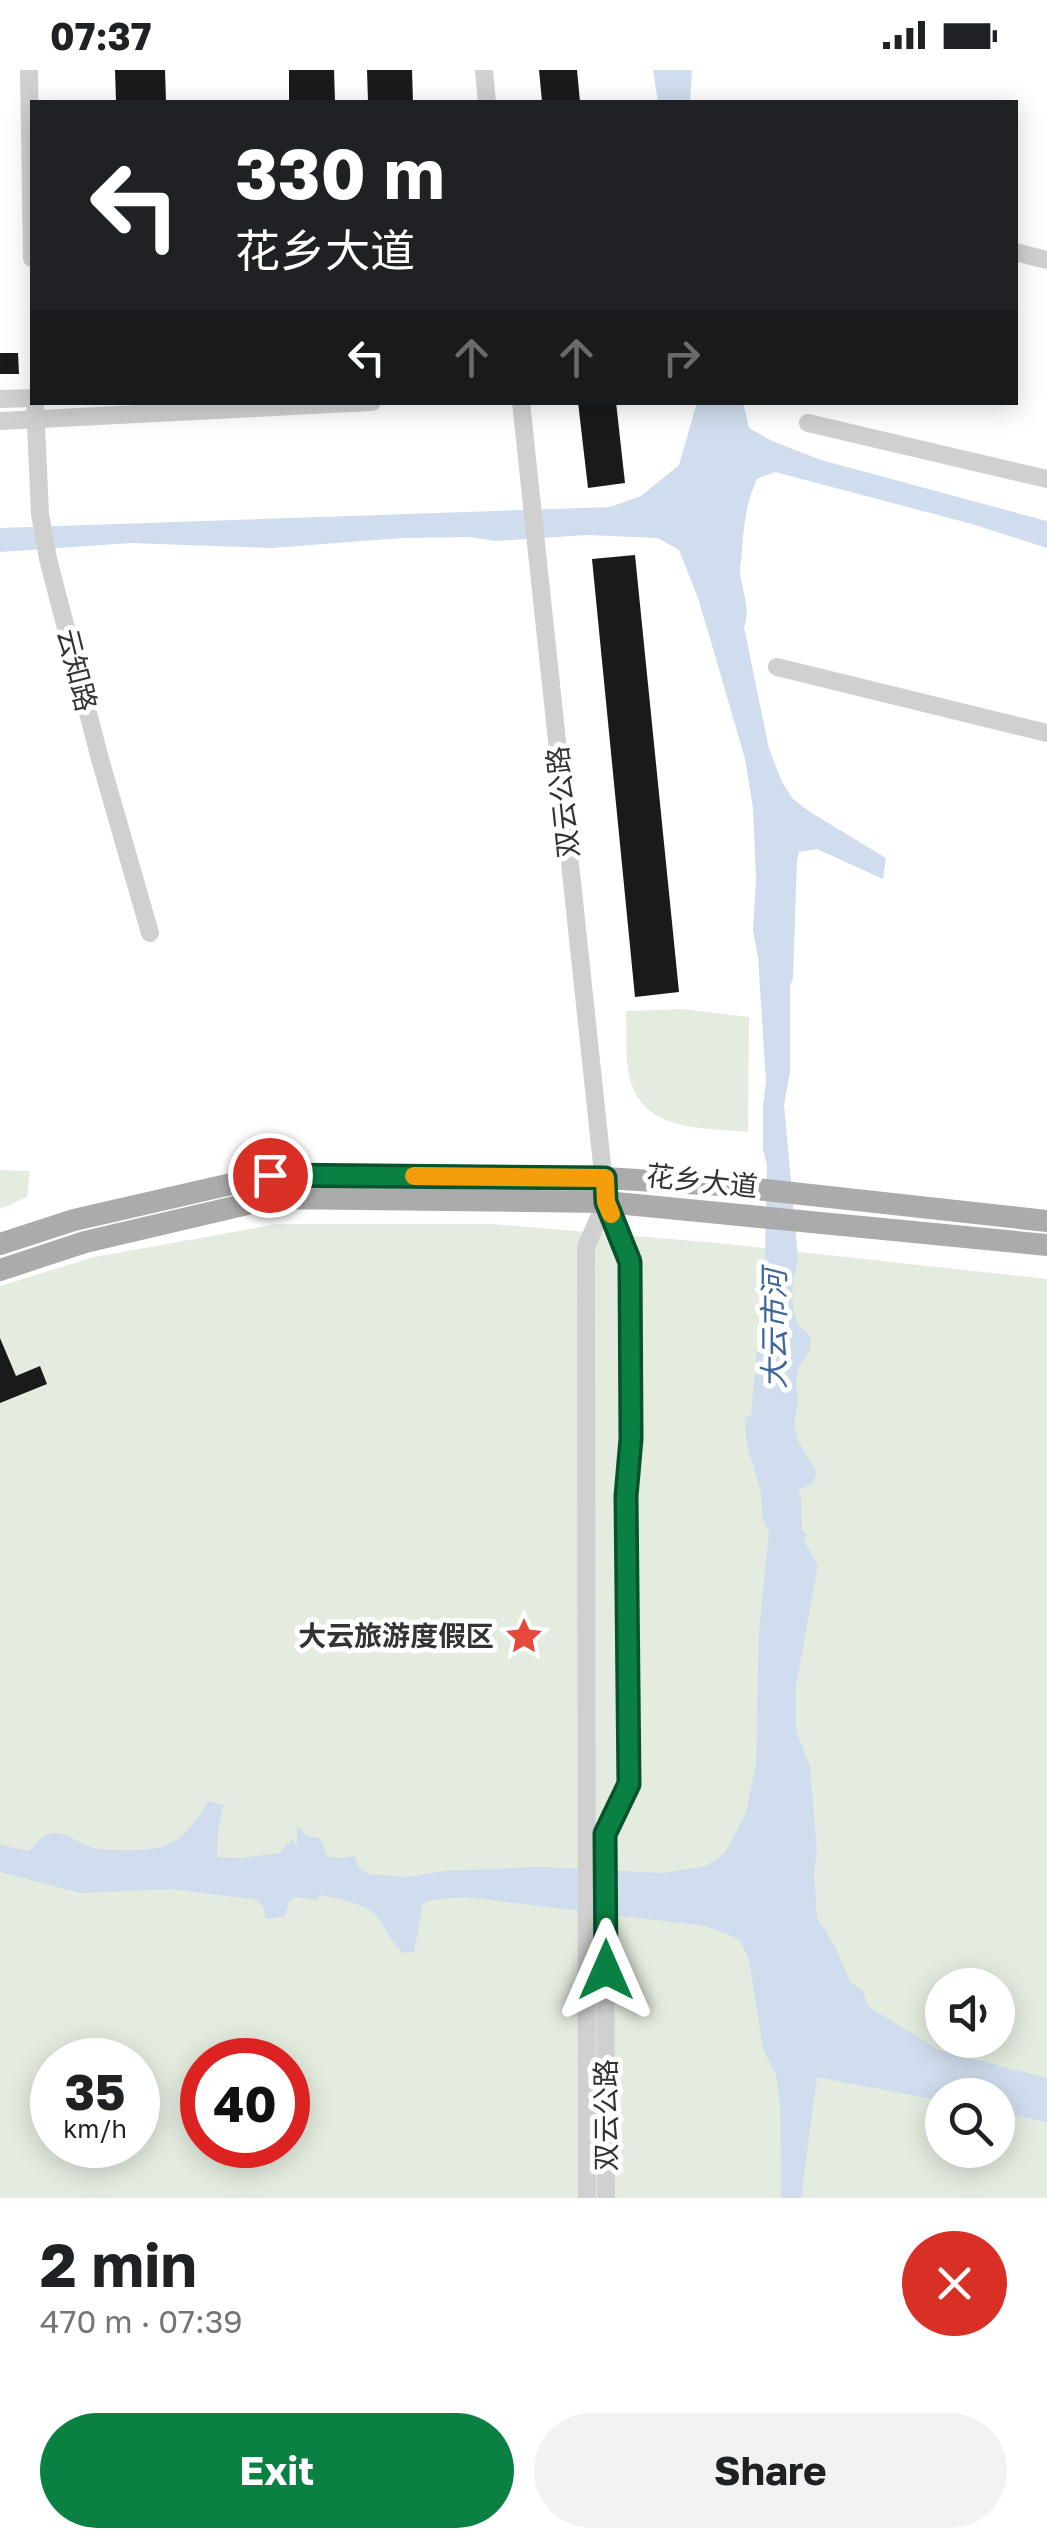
<!DOCTYPE html>
<html lang="en">
<head>
<meta charset="utf-8">
<style>
	:root { --surface:#fff; --page:#f2f2f2; --text:#202124; --muted:#757577; --accent:#0b8043 }
	body { margin:0; font-family:"Golos Text","Noto Sans SC",sans-serif; background:var(--page); color:var(--text); height:100vh; display:flex; flex-direction:column; font-size:38px; white-space:nowrap }
	* { box-sizing:border-box; margin:0 }
	p { font-size:32px; color:var(--muted) }
	.icon { flex:none; width:55px; height:55px; fill:none; stroke:currentColor; stroke-width:2; stroke-linecap:round; stroke-linejoin:round }
	.map { position:relative; height:2128px; overflow:hidden }
	.panel { display:flex; flex-direction:column; background:var(--surface); flex:1 }
	.panel>* { flex:none }
	.top-card { position:absolute; left:30px; top:30px; width:988px; height:305px; border-radius:0px; box-shadow:0 5px 25px #0003; background:#202124; color:#fff; overflow:hidden }
	.controls { position:absolute; left:925px; top:1898px; display:grid; gap:20px }
	.controls a { display:grid; place-items:center; width:90px; height:90px; border-radius:50%; background:var(--surface); box-shadow:0 5px 25px #0003; font-size:50px }
	.speed { position:absolute; left:30px; top:1968px; display:flex; gap:20px; font-size:50px; font-weight:700; text-align:center }
	.speed>* { display:grid; place-content:center; width:130px; height:130px; border-radius:50%; background:var(--surface); box-shadow:0 5px 25px #0003; line-height:1 }
	.speed small { font-size:25px; font-weight:400 }
	.speed .limit { border:15px solid #d22; background:#fff; color:#111 }
	.pin { position:absolute; display:grid; place-items:center; width:85px; height:85px; color:#fff; margin:-42px; border:5px solid #fff; border-radius:50%; box-shadow:0 2px 10px #0007 }
	.me { position:absolute; width:110px; margin:-55px; rotate:0deg; stroke-linejoin:round; filter:drop-shadow(0 0 8px #0008) }
	.turn { display:flex; align-items:center; gap:35px; height:210px; padding:0 40px; font-size:45px }
	.turn .icon { width:130px; height:130px; stroke-width:2.5 }
	.turn b { display:block; font-size:70px; line-height:85px }
	.lanes { display:flex; align-items:center; height:95px; padding:0 40px; background:#0003; justify-content:center; gap:50px; direction:ltr }
	.lanes .off { opacity:.35 }
	.round { display:grid; place-items:center; flex:none; width:105px; height:105px; border-radius:52px; background:var(--page) }
	.overview { display:flex; align-items:center; justify-content:space-between; height:170px; padding:0 40px }
	h1 { font-size:60px; font-weight:700; line-height:75px }
	.primary-button { display:flex; gap:20px; margin-top:auto; padding:20px 40px }
	.primary-button a { flex:1; height:115px; border-radius:60px; background:var(--accent); color:#fff; font-size:40px; font-weight:700; line-height:115px; text-align:center }
	.primary-button a+a { background:var(--page); color:var(--text) }
	.status { display:flex; justify-content:space-between; align-items:center; height:70px; padding:0 50px; background:var(--surface); direction:ltr }
	.status svg { height:28px; fill:currentColor }
	.map>svg:first-child { display:block }
	.green { fill:#e4ecdf; fill-rule:evenodd }
	.water { fill:#cfddee }
	.building { fill:#1a1a1a }
	.lines { fill:none; stroke-linecap:round; stroke-linejoin:round }
	.minor { stroke:#d0d0d0; stroke-width:18 }
	.major { stroke:#ababab; stroke-width:22 }
	.route-casing { stroke:#07532c; stroke-width:25 }
	.route { stroke:#0b8043; stroke-width:18 }
	.slow { stroke:#f59e0b; stroke-width:18 }
	.labels { text-anchor:middle; stroke-width:10; stroke-linejoin:round; paint-order:stroke }
	.street-label { font-size:28px; fill:#333; stroke:#fff }
	.poi-label { font-size:28px; font-weight:bold; fill:#333; stroke:#fff; text-anchor:end }
	.water-label { font-size:30px; font-style:italic; fill:#3f6797; stroke:#fff }
</style>
</head>
<body>
<div class="status"><b>07:37</b><svg viewBox="0 0 49 12"><path d="M0 12V9h3v3zM5 12V6h3v6zM10 12V3h3v9zM15 12V0h3v12zM26 1h20v11H26zM47 4h2v5h-2z"/></svg></div>
<div class="map">
<svg width="1047" height="2128" viewBox="0 0 1047 2128">
	<rect width="100%" height="100%" fill="#fff"/>
	<!-- green -->
	<g class="green">
		<path d="M683 939 749 947 748 1062C702 1057 642 1063 629 1005 625 985 627 961 626 941Z"/>
		<polygon points="0,1100 30,1101 27,1127 0,1139"/>
		<path d="M278 1154H492L718 1173 1047 1209V2128H0V1216L94 1187ZM942 1915H998V1970H942ZM52 1990H138V2075H52ZM202 1990H288V2075H202ZM942 2025H998V2080H942Z"/>
	</g>
	<!-- water -->
	<g class="water">
		<polygon points="653,0 692,0 690,32 658,32"/>
		<path d="M697 332 743 333 749 358 772 371 821 390 1047 451V478L972 454 775 402 757 409C746 433 744 454 742 479 742 487 740 494 740 503 742 521 751 538 744 557L769 679 783 714 793 729 810 742 886 788 883 809 817 779 799 782 797 790 793 908 790 916V1002L784 1035 798 1187 792 1221 793 1238 798 1255 809 1265 811 1272 809 1281 799 1297 796 1310 798 1332 794 1354 797 1369 816 1401 813 1413 798 1421 801 1427 802 1460 807 1464 804 1471 818 1495 796 1616V1661L810 1696 817 1781 814 1802 817 1848 834 1874 850 1912 862 1920 869 1937 939 1980 1047 2008V2052L998 2042V2025H942V2031L817 2007 801 2128H781L780 2033 776 2005 763 1978 749 1890 739 1869 706 1856 465 1827 430 1830 423 1834 414 1882 403 1883C389 1871 386 1856 374 1843 367 1835 330 1826 319 1825L317 1830 294 1827 289 1831 285 1846 266 1849 263 1836 257 1830 172 1819 80 1823 0 1802V1775L29 1781C34 1776 40 1767 46 1765 64 1758 75 1772 90 1777 102 1780 117 1780 129 1780 176 1781 185 1767 209 1731L224 1735 218 1758 217 1787 241 1788 279 1783 292 1769 297 1777V1756L307 1766 320 1768 327 1786 341 1788 355 1786 358 1797 368 1804 408 1807 444 1801 540 1797 664 1803 706 1796 725 1783 746 1743 756 1693 759 1561 769 1462 762 1447 761 1423 746 1371 745 1348 751 1345 758 1269 764 1237 767 1095 763 1079V1036L766 1011 758 887 753 861 756 809 753 738 745 689 714 582 698 528 679 480 658 468 587 465 495 471 468 467 402 468 272 478 131 473 0 482V458L610 437 641 426 679 395Z"/>
	</g>
	<!-- building -->
	<g class="building">
		<polygon points="115,0 165,0 166,32 116,32"/>
		<polygon points="289,0 334,0 335,32 289,32"/>
		<polygon points="367,0 412,0 413,32 368,32"/>
		<polygon points="539,0 577,0 580,32 542,32"/>
		<polygon points="0,283 18,283 19,304 0,304"/>
		<polygon points="578,332 616,332 625,413 588,418"/>
		<polygon points="635,485 679,922 635,927 592,489"/>
		<polygon points="0,1268 16,1306 40,1296 47,1314 0,1333"/>
	</g>
	<g class="lines">
		<!-- minor -->
		<g class="minor">
			<polyline points="29,0 32,188"/>
			<polyline points="484,0 487,32"/>
			<polyline points="1015,182 1047,190"/>
			<polyline points="0,329 32,328"/>
			<polyline points="35,332 40,444 48,489 100,689 150,863"/>
			<polyline points="521,332 606,1132 630,1192 631,1369 627,1426 629,1714 605,1764 606,2128"/>
			<polyline points="0,351 372,332"/>
			<polyline points="808,353 1047,409"/>
			<polyline points="777,597 1047,663"/>
			<polyline points="587,2128 586,1177 606,1132"/>
		</g>
		<!-- major -->
		<g class="major">
			<polyline points="0,1174 74,1150 270,1105 605,1108 720,1115 1047,1151"/>
			<polyline points="0,1200 85,1172 273,1128 606,1132 1047,1175"/>
		</g>
	</g>
	<g class="lines">
		<!-- route casing -->
		<g class="route-casing">
			<polyline id="route" points="270,1105 605,1108 606,1132 630,1192 631,1369 626,1426 629,1714 605,1764 606,1900"/>
		</g>
		<!-- route -->
		<use href="#route" class="route"/>
		<!-- slow -->
		<polyline class="slow" points="414,1106 605,1108 606,1132 611,1144"/>
	</g>
	<!-- icons -->
	<defs>
		<g id="sight-bare" transform="scale(3)"><path d="M0-6L1.8-2.2L6-1.7L2.9 1.2L3.7 5.4L0 3.3L-3.7 5.4L-2.9 1.2L-6-1.7L-1.8-2.2Z" fill="#e64839" stroke="#fff" stroke-width="2.5" paint-order="stroke"/></g>
	</defs>
	<g fill-rule="evenodd">
		<use href="#sight-bare" x="524" y="1566"/>
	</g>
	<g class="labels">
		<!-- street labels -->
		<g class="street-label">
			<text transform="translate(77 600) rotate(76)" y="10">云知路</text>
			<text transform="translate(563 732) rotate(-96)" y="10">双云公路</text>
			<text transform="translate(702 1111) rotate(6)" y="10">花乡大道</text>
			<text transform="translate(606 2045) rotate(-90)" y="10">双云公路</text>
		</g>
		<!-- poi labels -->
		<g class="poi-label">
			<text x="494" y="1576">大云旅游度假区</text>
		</g>
		<!-- water labels -->
		<g class="water-label">
			<text transform="translate(775 1259) rotate(-90)" y="10">大云市河</text>
		</g>
	</g>
</svg>
<div class="controls">
<a><svg class="icon" aria-label="sound" viewBox="0 0 24 24"><path d="M4 9h4l5-4v14l-5-4H4zM17 9q2 3 0 6"/></svg></a>
<a><svg class="icon" aria-label="search" viewBox="0 0 24 24"><circle cx="10" cy="10" r="6"/><path d="M15 15l6 6"/></svg></a>
</div>
<div class="speed"><div>35<small>km/h</small></div><div class="limit">40</div></div>
<div class="pin" style="left:270px;top:1105px;background:#d93025"><svg class="icon" aria-label="arrive" viewBox="0 0 24 24"><path d="M6 21V4h12l-3 4 3 4H6"/></svg></div>
<svg class="me" style="left:606px;top:1900px" viewBox="-20 -20 40 40"><path d="M0-17L14 15 0 8-14 15z" fill="#0b8043" stroke="#fff" stroke-width="4"/></svg>
<div class="top-card">
<div class="turn"><svg class="icon" aria-label="left" viewBox="0 0 24 24"><path d="M17 20v-9H6M10 6l-5 5 5 5"/></svg><div><b>330 m</b>花乡大道</div></div>
<div class="lanes"><svg class="icon" aria-label="left" viewBox="0 0 24 24"><path d="M17 20v-9H6M10 6l-5 5 5 5"/></svg><svg class="icon off" aria-label="ahead" viewBox="0 0 24 24"><path d="M12 20V5M6 11l6-6 6 6"/></svg><svg class="icon off" aria-label="ahead" viewBox="0 0 24 24"><path d="M12 20V5M6 11l6-6 6 6"/></svg><svg class="icon off" aria-label="right" viewBox="0 0 24 24"><path d="M7 20v-9h11M14 6l5 5-5 5"/></svg></div>
</div>
</div>
<section class="panel">
<div class="overview"><div><h1>2 min</h1><p>470 m · 07:39</p></div><a class="round" style="background:#d93025;color:#fff"><svg class="icon" aria-label="close" viewBox="0 0 24 24"><path d="M6 6l12 12M18 6L6 18"/></svg></a></div>
<div class="primary-button"><a>Exit</a><a>Share</a></div>
</section>
</body>
</html>
